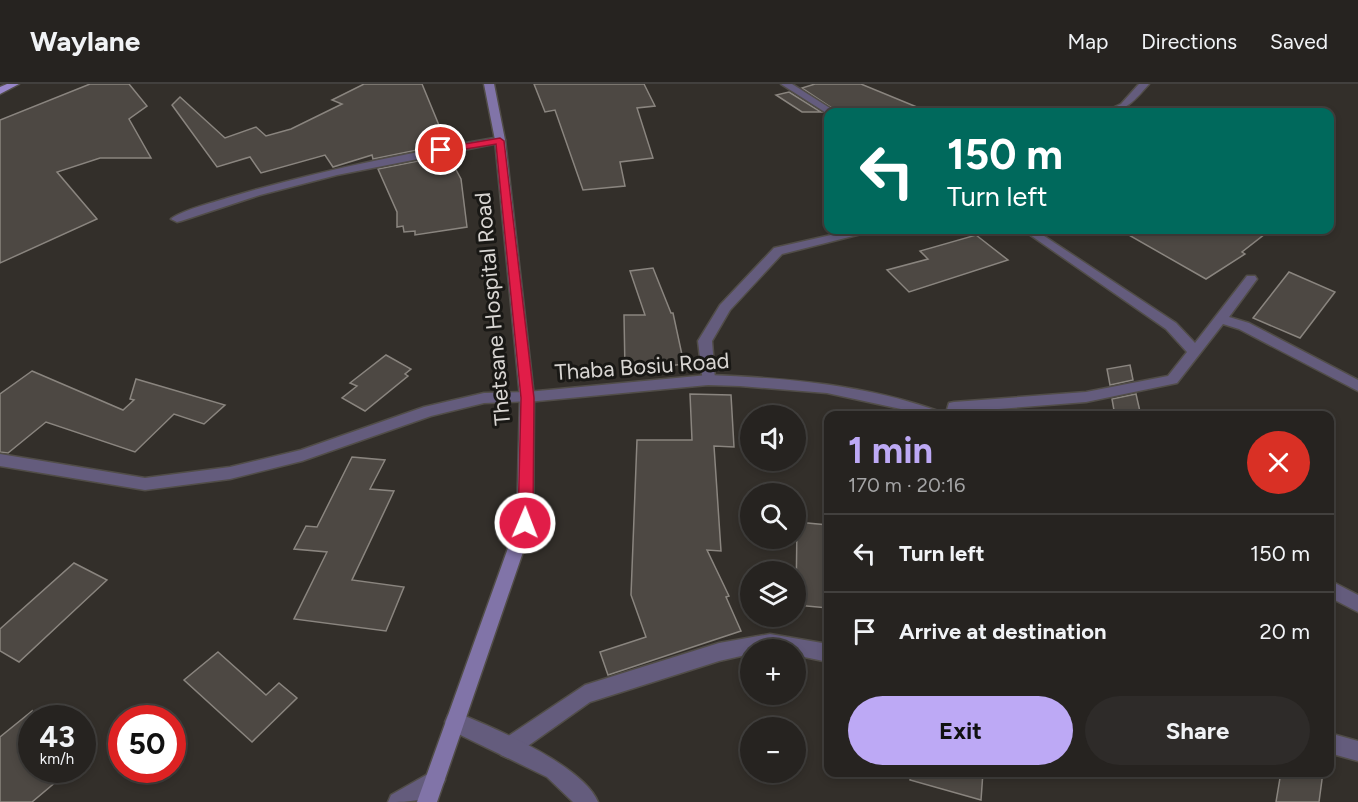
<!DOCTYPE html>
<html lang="en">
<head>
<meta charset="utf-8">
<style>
	:root { --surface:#262320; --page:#2e2b29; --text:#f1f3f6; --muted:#a4a4a5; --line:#42403e; --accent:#bda9f5 }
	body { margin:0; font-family:Figtree,sans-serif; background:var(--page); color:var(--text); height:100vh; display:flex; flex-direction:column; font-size:22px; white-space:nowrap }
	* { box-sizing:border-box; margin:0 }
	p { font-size:20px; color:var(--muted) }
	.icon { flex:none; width:33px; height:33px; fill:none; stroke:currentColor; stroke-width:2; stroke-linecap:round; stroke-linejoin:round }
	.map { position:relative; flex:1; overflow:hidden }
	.drawer { position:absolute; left:824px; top:327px; width:510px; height:366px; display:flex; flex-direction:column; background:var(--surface); border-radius:12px; box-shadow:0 3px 9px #0003,0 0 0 2px var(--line) }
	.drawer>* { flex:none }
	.guide { position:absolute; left:824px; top:24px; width:510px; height:126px; border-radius:12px; box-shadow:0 3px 9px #0003,0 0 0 2px var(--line); background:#00695c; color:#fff; overflow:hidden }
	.controls { position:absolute; left:740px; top:321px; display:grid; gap:12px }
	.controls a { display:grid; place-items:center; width:66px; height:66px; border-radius:50%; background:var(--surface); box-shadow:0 3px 9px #0003,0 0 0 2px var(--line); font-size:30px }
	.speed { position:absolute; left:18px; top:621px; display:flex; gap:12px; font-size:30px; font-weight:700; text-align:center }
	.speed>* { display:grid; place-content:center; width:78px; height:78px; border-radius:50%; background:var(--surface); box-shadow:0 3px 9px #0003,0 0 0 2px var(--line); line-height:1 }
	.speed small { font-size:15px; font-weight:400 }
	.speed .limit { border:9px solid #d22; background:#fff; color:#111 }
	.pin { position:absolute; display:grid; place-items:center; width:51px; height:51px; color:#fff; margin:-26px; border:3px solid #fff; border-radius:50%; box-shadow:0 2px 6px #0007 }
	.me { position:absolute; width:66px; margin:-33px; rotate:1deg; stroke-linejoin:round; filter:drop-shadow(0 0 4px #0008) }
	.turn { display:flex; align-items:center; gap:21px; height:126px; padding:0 24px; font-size:27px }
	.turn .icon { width:78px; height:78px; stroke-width:2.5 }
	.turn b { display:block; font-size:42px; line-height:51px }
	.round { display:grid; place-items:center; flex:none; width:63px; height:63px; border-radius:32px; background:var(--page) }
	.summary { display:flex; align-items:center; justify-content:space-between; height:102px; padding:0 24px }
	h1 { font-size:36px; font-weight:700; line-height:45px; color:var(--accent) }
	.action { display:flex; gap:12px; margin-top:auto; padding:12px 24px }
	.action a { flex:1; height:69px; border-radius:36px; background:var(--accent); color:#111; font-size:24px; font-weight:700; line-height:69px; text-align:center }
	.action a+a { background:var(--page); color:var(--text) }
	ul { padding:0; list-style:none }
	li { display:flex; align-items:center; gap:18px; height:78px; padding:0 24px; border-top:2px solid var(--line) }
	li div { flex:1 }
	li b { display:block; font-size:22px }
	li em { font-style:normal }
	header { display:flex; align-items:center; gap:36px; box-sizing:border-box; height:84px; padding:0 30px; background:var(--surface); border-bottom:2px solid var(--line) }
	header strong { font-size:28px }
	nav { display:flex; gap:33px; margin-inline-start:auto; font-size:21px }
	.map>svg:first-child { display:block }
	.building { fill:#4d4843; stroke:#8a857f; stroke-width:1.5 }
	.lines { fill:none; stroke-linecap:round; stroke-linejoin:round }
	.service-casing { stroke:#514d48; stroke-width:3 }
	.minor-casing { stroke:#514d48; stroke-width:3 }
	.tertiary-casing { stroke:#514d48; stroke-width:3 }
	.secondary-casing { stroke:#514d48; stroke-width:3 }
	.primary-casing { stroke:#514d48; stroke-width:3 }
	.service { fill:#645c7d; fill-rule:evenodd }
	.minor { fill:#645c7d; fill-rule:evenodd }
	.tertiary { fill:#645c7d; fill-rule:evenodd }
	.secondary { fill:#8174a8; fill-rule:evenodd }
	.primary { fill:#9886c9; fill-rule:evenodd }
	.route { fill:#e11d48; stroke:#92132f; stroke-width:1.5 }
	.labels { text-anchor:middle; stroke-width:6; stroke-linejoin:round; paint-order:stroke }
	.street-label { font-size:22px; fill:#d8d5d2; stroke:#191815 }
</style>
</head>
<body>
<header>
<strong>Waylane</strong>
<nav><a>Map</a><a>Directions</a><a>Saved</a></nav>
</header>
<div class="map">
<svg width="1358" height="718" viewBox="0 0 1358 718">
	<rect width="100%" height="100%" fill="#332f2a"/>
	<!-- building -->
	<g class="building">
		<polygon points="90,0 129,0 147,22 129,35 151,74 100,74 57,88 97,135 0,179 0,36"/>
		<polygon points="364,0 422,0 443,51 437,52 442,61 373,75 372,71 333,83 325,71 261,89 250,73 217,83 172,21 180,13 225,54 256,43 266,52 291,45 342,20 332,16"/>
		<polygon points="534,0 644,0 655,22 637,24 653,74 620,78 625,102 583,106 555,26 545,28"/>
		<polygon points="815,0 861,0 929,28 838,28 802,4"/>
		<polygon points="789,8 821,28 802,28 776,11"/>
		<polygon points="448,71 461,95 467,143 415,151 415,147 404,148 403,142 397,143 397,128 378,85"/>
		<polygon points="1120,146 1270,146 1242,168 1245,170 1206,195"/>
		<polygon points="976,151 1008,176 909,208 887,186 928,175 920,167"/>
		<polygon points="653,184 671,229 673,229 684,280 625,287 624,231 645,231 630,187"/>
		<polygon points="1289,188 1335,208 1300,254 1253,234"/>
		<polygon points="386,271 411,285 405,290 408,292 365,327 342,314 357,302 350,299"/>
		<polygon points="1130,281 1133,296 1110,301 1107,285"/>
		<polygon points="32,287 123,326 134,316 130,315 136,295 225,321 204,340 174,330 135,368 46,338 8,369 0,368 0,310"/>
		<polygon points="690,310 731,311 734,363 714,362 721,467 707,466 729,512 726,513 741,547 608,591 600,568 646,553 631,511 637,356 692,356"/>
		<polygon points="1136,310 1141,332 1115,332 1112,315"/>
		<polygon points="352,373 385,376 370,405 394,407 352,496 404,503 386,547 294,535 327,468 294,465 306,442 317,443"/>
		<polygon points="797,438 828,441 828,524 796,521"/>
		<polygon points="74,479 107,496 19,578 0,567 0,545"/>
		<polygon points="218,568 266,611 279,599 297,614 252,658 184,596"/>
		<polygon points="32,627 32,686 70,686 32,718 0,718 0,653"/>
		<polygon points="911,688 983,688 981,716 910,696"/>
		<polygon points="1281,688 1323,688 1319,718 1276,718"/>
	</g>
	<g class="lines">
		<!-- service casing -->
		<g class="service-casing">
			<g id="service">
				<path d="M1139 0H1149C1135 16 1126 28 1104 28L1121 20Z"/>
				<path d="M500 53 505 56 504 58 337 91 260 111 181 137 177 138 171 135C182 126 212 119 227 114 316 87 408 69 500 53Z"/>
				<polygon points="770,550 828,560 828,578 795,571 795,566 750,566 750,570 719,577 590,618 515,671 508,674 501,671 498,664 501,657 585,601 719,559"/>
				<polygon points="1329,649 1358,657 1358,677 1329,669"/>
				<path d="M435 686 442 689 445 696C436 718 408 718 388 718L391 711Z"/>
			</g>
		</g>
		<!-- minor casing -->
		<g class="minor-casing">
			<g id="minor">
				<polygon points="781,0 792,0 836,28 828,30"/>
				<polygon points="853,146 871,146 869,148 782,170 730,226 712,257 715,296 713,299 703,299 698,257 720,221 774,164"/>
				<polygon points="1023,146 1035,146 1176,239 1195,259 1247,192 1255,192 1257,195 1229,233 1249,239 1358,296 1358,307 1239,245 1223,240 1177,299 1086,318 960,328 959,332 945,332 949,319 954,318 1086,308 1168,292 1187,268 1166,245"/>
				<polygon points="527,308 532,309 534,313 532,317 484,319 431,332 302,377 230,395 145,406 0,382 0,370 145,394 230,383 301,366 424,323 484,309"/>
				<path d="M455 628C492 643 583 681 598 718H573L547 693 448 645 445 638 448 631Z"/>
			</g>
		</g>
		<!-- tertiary casing -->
		<g class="tertiary-casing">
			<g id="tertiary">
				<path d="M708 291C788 294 866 301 941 328L943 332H919L901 325 827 309 740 302 708 301 527 318 520 313 527 308Z"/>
				<polygon points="1329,496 1358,511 1358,528 1329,513"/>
			</g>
		</g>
		<!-- secondary casing -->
		<g class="secondary-casing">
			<polygon id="secondary" points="484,0 494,0 505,56 534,313 533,439 437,718 417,718 517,439 520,313 495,56"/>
		</g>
		<!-- primary casing -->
		<g class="primary-casing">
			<polygon id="primary" points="7,0 19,0 0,10 0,3"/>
		</g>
		<!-- service -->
		<use href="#service" class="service"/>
		<!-- minor -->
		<use href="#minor" class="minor"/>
		<!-- tertiary -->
		<use href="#tertiary" class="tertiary"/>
		<!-- secondary -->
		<use href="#secondary" class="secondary"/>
		<!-- primary -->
		<use href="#primary" class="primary"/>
	</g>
	<!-- route -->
	<polygon class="route" points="500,54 504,57 534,314 533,439 530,444 520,444 518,439 521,314 496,60 441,69 436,66 441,64"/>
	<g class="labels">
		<!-- street labels -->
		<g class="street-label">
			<text transform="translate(492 225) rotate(-95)" y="8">Thetsane Hospital Road</text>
			<text transform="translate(642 282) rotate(-4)" y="8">Thaba Bosiu Road</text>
		</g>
	</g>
</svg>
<div class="controls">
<a><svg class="icon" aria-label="sound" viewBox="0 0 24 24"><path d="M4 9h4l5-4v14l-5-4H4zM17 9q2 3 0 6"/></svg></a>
<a><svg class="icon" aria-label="search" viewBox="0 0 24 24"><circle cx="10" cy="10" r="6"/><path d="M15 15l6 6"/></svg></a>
<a><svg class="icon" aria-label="layers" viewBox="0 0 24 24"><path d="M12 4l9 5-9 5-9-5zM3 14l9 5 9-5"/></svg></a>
<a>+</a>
<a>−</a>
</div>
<div class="speed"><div>43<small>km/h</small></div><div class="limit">50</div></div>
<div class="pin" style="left:441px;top:66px;background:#d93025"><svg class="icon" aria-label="arrive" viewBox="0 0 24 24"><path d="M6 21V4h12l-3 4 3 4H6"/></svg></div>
<svg class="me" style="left:525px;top:439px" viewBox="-20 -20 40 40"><circle r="17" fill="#e11d48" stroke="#fff" stroke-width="3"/><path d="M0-11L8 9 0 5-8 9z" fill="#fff"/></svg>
<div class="guide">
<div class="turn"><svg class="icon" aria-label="left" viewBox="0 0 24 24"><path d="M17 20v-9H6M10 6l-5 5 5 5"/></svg><div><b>150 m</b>Turn left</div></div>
</div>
<section class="drawer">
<div class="summary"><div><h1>1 min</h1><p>170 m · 20:16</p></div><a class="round" style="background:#d93025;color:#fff"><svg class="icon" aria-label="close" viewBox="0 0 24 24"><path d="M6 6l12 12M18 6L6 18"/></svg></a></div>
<ul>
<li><svg class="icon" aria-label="left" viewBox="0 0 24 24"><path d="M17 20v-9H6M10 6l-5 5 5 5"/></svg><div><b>Turn left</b></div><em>150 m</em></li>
<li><svg class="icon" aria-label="arrive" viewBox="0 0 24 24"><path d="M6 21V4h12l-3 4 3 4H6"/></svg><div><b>Arrive at destination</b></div><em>20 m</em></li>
</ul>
<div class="action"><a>Exit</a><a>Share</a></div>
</section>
</div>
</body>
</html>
